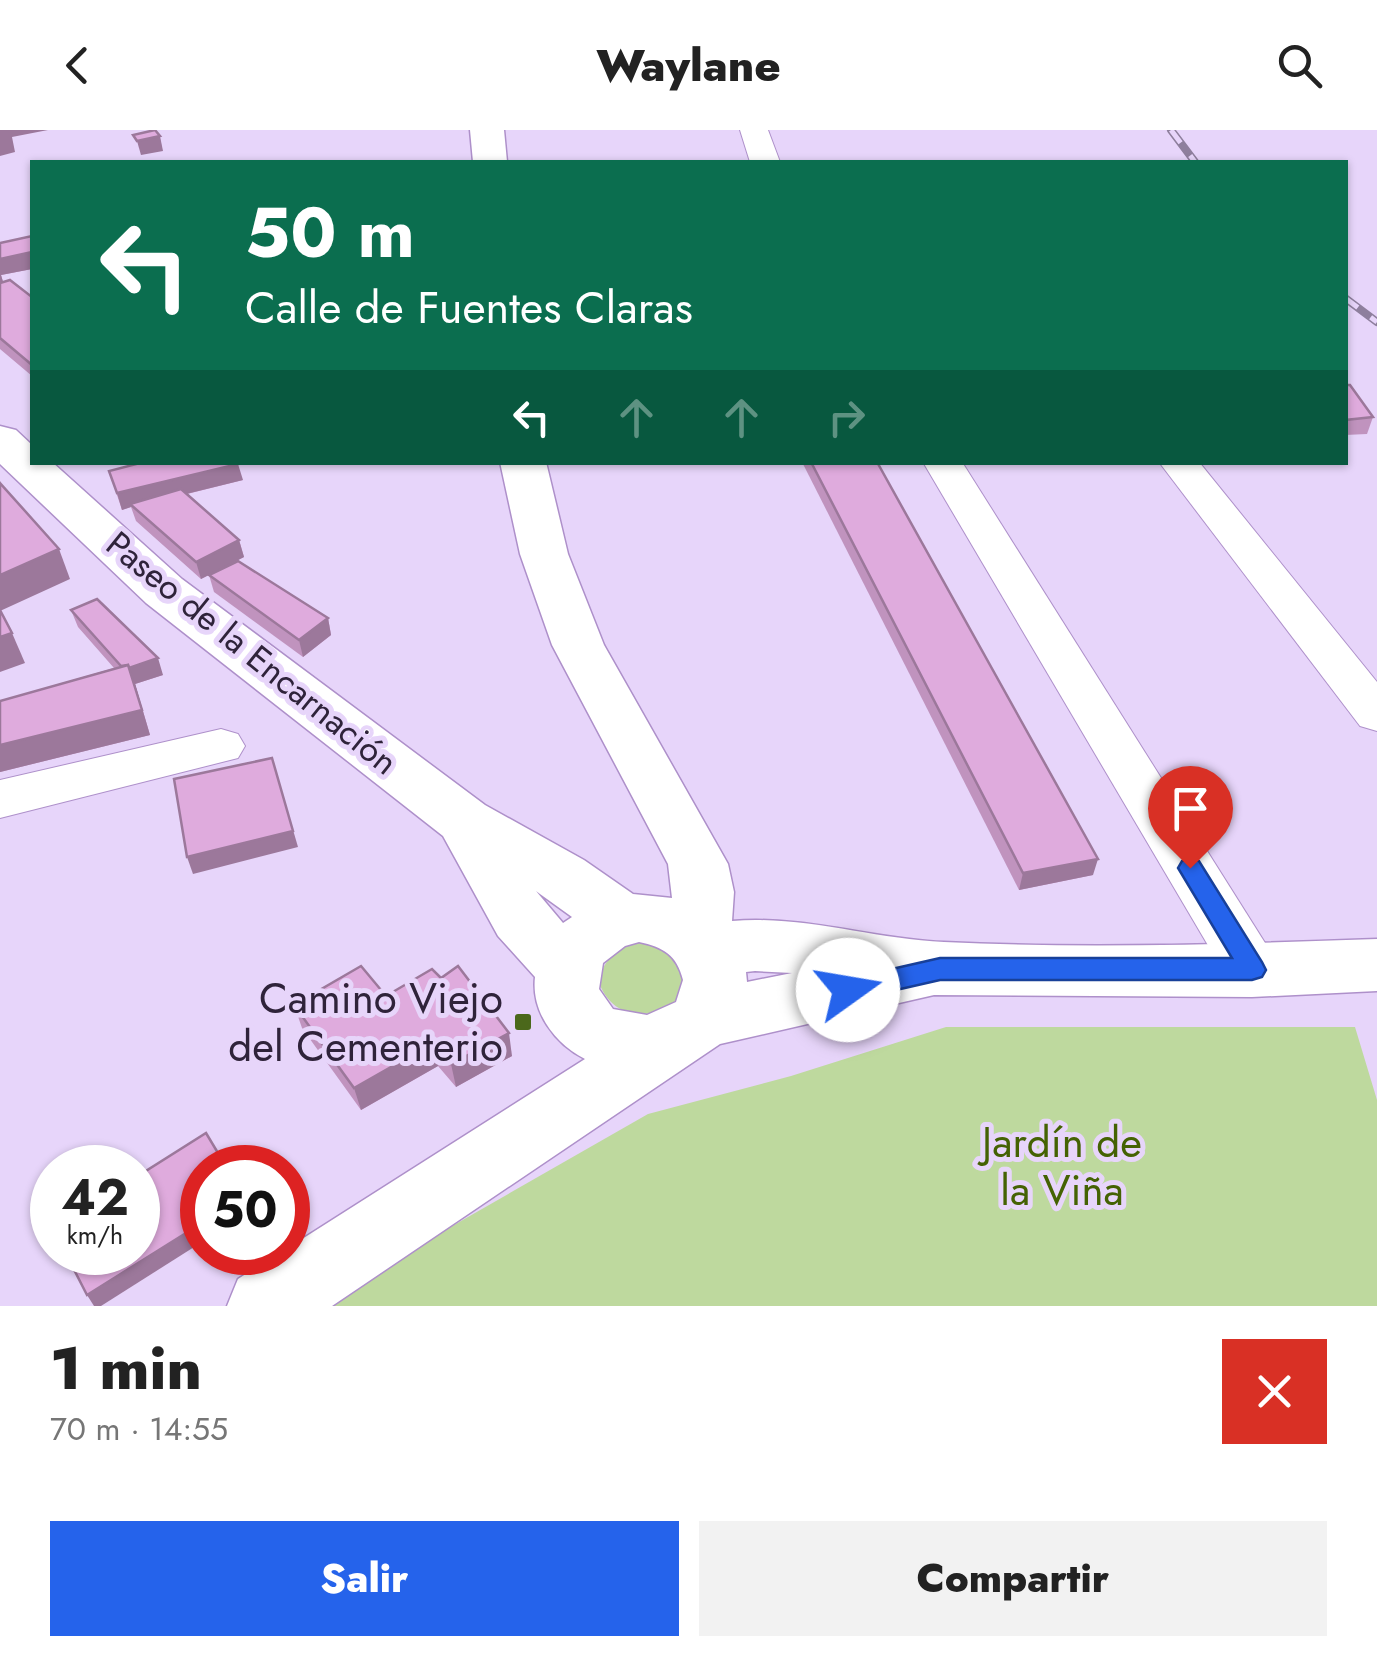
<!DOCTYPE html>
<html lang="es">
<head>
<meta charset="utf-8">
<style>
	:root { --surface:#fff; --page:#f2f2f2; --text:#222; --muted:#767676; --accent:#2563eb }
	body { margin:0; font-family:Jost,sans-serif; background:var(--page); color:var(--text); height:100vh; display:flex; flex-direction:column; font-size:38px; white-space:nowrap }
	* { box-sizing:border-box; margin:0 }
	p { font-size:32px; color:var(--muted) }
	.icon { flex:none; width:55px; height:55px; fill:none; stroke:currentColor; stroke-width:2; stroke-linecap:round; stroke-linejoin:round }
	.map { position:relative; height:1176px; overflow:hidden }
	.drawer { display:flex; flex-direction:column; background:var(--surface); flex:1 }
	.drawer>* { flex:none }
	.banner { position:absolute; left:30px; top:30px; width:1318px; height:305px; border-radius:0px; box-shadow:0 2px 8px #0004; background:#0b6e4f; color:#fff; overflow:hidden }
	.speed { position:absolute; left:30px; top:1015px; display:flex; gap:20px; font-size:50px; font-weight:700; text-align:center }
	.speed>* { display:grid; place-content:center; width:130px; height:130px; border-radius:50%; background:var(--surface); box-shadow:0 2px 8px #0004; line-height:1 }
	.speed small { font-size:25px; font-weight:400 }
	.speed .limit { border:15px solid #d22; background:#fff; color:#111 }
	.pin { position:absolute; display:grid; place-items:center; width:85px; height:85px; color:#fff; margin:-102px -42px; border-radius:50% 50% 50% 0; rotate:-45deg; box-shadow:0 0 10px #0007 }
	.pin .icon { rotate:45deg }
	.me { position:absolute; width:110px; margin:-55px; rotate:77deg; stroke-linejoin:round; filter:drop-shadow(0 0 8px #0008) }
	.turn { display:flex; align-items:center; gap:35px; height:210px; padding:0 50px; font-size:45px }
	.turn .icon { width:130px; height:130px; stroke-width:2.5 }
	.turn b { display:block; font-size:70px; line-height:85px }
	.lanes { display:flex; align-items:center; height:95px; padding:0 50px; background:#0003; justify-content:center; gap:50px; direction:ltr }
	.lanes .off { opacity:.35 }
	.round { display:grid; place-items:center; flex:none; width:105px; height:105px; border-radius:0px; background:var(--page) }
	.headline { display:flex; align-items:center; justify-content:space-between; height:170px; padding:0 50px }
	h1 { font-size:60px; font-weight:800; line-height:75px }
	.action { display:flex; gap:20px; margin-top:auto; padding:20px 50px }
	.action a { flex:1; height:115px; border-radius:0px; background:var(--accent); color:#fff; font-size:40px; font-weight:800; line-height:115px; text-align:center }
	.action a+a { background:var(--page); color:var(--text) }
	header { display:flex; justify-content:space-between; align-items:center; height:130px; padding:0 50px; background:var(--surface); font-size:45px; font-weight:800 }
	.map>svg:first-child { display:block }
	.green { fill:#bed99e }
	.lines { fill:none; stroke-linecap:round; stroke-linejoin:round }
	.street-casing { stroke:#ae90ca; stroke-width:2 }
	.secondary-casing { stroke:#ae90ca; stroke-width:3 }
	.street { fill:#fff; fill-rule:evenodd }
	.secondary { fill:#fff; fill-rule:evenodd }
	.rail-casing { stroke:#8e7f9d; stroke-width:8 }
	.rail { stroke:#e7d5fa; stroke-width:5; stroke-dasharray:16; stroke-linecap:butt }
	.wall { fill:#c093be }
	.shaded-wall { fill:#9c789b }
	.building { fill:#dfabdd; stroke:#9c789b; stroke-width:2.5 }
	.route { fill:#2563eb; stroke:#184099; stroke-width:2.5 }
	.poi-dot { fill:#4b681b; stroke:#e7d5fa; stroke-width:4 }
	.labels { text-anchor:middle; stroke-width:10; stroke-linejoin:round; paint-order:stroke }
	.street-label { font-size:35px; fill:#2f233a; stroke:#e7d5fa }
	.near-poi-label { font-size:42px; fill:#2f233a; stroke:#e7d5fa; text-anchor:end }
	.near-park-label { font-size:42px; fill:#446203; stroke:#e7d5fa }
</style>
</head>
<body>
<header><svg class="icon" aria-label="back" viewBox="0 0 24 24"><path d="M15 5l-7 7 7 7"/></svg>Waylane<svg class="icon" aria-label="search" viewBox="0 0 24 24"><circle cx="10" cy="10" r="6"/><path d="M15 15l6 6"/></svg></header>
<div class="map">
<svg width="1377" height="1176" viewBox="0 0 1377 1176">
	<rect width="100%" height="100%" fill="#e7d5fa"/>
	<!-- green -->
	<g class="green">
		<path d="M636 813C662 813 674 823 685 845L679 868C653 892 614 890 600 855 600 832 615 819 636 813Z"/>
		<polygon points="946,897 1355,897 1377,970 1377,1176 324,1176 384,1135 648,984 791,946"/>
	</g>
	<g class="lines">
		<!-- street casing -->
		<g class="street-casing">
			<g id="street">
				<polygon points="740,0 768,0 780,32 750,32"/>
				<polygon points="923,332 962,332 1272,824 1280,840 1272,856 1252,863 1232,856"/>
				<polygon points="1159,332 1199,332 1377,552 1377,601 1360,596"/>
				<polygon points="221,599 238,604 245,616 238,628 0,688 0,650"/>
			</g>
		</g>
		<!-- secondary casing -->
		<g class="secondary-casing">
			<g id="secondary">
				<polygon points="470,0 504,0 507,32 473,32"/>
				<path d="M0 296 16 300 32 315V332H52L182 449 485 675 584 730 633 764 672 768 668 734 552 515 520 424 500 332H546L568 424 604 515 728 734 734 762 732 791C805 785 872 809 944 812 1087 819 1233 814 1377 809V861L1252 867 934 865 720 914 332 1176H227L238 1149 280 1122H288V1118L585 929C555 914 531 882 535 847L498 806 443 706 146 473 0 334ZM536 761 540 764 572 787 563 793ZM639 812C663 817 677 825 683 850L676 872 647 885 613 879 599 859 603 833 625 816ZM755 841 792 843 747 852 746 842Z"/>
			</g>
		</g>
		<!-- street -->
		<use href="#street" class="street"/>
		<!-- secondary -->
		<use href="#secondary" class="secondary"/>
		<!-- rail casing -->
		<g class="rail-casing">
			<g id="rail">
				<polyline points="1171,0 1195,32"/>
				<polyline points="1345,168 1377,192"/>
			</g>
		</g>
		<!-- rail -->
		<use href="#rail" class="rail"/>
	</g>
	<!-- wall -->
	<g class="wall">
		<polygon points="32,106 32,139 1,145 3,152 32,167 32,246 0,219 0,113"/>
		<polygon points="1345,255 1373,287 1367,304 1345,305"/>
		<polygon points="802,332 877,332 1093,745 1019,760"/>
		<polygon points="109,341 243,350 187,364 239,410 244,427 201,449 136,391 131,377 122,380"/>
		<polygon points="209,445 328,488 331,505 303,527 214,462"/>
		<polygon points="71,480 163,545 135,554 150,605 0,642 0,571 114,538 78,497"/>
		<polygon points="386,866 512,926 456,957 438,936 361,980 302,898 294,875"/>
	</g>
	<!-- shaded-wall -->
	<g class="shaded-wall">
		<polygon points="0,0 48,0 12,7 15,22 0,26"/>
		<polygon points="160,6 163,21 141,25 137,11"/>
		<polygon points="32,122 32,139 1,145 4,155 0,156 0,129"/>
		<polygon points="238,334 243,350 133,377 130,374 131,377 122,380 117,363"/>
		<polygon points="239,410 244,427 201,449 196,432"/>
		<polygon points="59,419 70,449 0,481 0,445"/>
		<polygon points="328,488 331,505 303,527 299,510"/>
		<polygon points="12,503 25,533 0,542 0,507"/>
		<polygon points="158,528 163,545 135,554 150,605 0,642 0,615 124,539"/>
		<polygon points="272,628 298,717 193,744 187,727"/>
		<polygon points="1098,729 1093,745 1019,760 1023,743"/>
		<polygon points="509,903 512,926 456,957 451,934"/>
		<polygon points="433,913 438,936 361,980 354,958"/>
		<polygon points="202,1093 202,1112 101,1176 94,1176 87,1165"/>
	</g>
	<!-- building -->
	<g class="building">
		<polygon points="155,0 160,6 137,11 133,5"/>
		<polygon points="32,106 32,122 0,129 0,113"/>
		<polygon points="10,150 32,167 32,235 0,208 0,153"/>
		<polygon points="1345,255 1350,255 1373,287 1345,290"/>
		<polygon points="144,332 238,332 238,334 117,363 109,341"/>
		<polygon points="811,332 877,332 1098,729 1023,743"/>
		<polygon points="0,353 59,419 0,445"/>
		<polygon points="181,359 239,410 196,432 130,374"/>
		<polygon points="238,431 328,488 299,510 209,445"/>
		<polygon points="97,469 158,528 129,538 128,535 121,536 71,480"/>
		<polygon points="0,480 12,503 0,507"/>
		<polygon points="128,535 142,580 0,615 0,571"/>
		<polygon points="272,628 293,701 187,727 174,649"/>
		<polygon points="361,836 386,866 432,839 441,848 458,836 509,903 451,934 433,913 354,958 294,875"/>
		<polygon points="206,1003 227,1038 202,1038 202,1093 87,1165 65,1122 138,1122 138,1046"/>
	</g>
	<!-- route -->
	<polygon class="route" points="1190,729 1199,731 1262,832 1266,840 1262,847 1252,850 940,850 848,871 838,868 835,860 838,852 848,849 940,828 1232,828 1178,738 1182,731"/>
	<!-- markers -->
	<rect class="poi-dot" x="513" y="882" width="20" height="20" rx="5"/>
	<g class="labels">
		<!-- street labels -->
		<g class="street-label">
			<text transform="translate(252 523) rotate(39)" y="12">Paseo de la Encarnación</text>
		</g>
		<!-- near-poi labels -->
		<g class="near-poi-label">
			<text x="503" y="883">Camino Viejo<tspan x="503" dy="48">del Cementerio</tspan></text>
		</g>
		<!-- near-park labels -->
		<g class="near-park-label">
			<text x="1062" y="1027">Jardín de<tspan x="1062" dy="48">la Viña</tspan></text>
		</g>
	</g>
</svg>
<div class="speed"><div>42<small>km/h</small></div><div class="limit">50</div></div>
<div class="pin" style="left:1190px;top:738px;background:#d93025"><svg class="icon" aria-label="arrive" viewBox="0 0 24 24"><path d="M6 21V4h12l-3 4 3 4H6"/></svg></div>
<svg class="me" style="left:848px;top:860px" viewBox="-20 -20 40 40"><circle r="19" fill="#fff"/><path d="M0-13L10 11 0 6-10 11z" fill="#2563eb"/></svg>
<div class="banner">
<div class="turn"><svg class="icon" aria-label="left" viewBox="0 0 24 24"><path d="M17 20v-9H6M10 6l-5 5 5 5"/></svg><div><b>50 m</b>Calle de Fuentes Claras</div></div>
<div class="lanes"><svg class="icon" aria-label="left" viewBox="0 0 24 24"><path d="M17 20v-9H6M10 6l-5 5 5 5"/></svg><svg class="icon off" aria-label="ahead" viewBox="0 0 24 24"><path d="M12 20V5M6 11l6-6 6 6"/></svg><svg class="icon off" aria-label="ahead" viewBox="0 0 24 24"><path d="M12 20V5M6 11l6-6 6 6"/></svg><svg class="icon off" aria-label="right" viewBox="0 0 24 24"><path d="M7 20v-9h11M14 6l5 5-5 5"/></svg></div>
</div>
</div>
<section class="drawer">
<div class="headline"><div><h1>1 min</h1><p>70 m · 14:55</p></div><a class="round" style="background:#d93025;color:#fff"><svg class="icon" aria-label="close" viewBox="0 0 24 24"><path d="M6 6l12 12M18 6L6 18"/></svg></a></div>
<div class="action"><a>Salir</a><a>Compartir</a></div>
</section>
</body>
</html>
